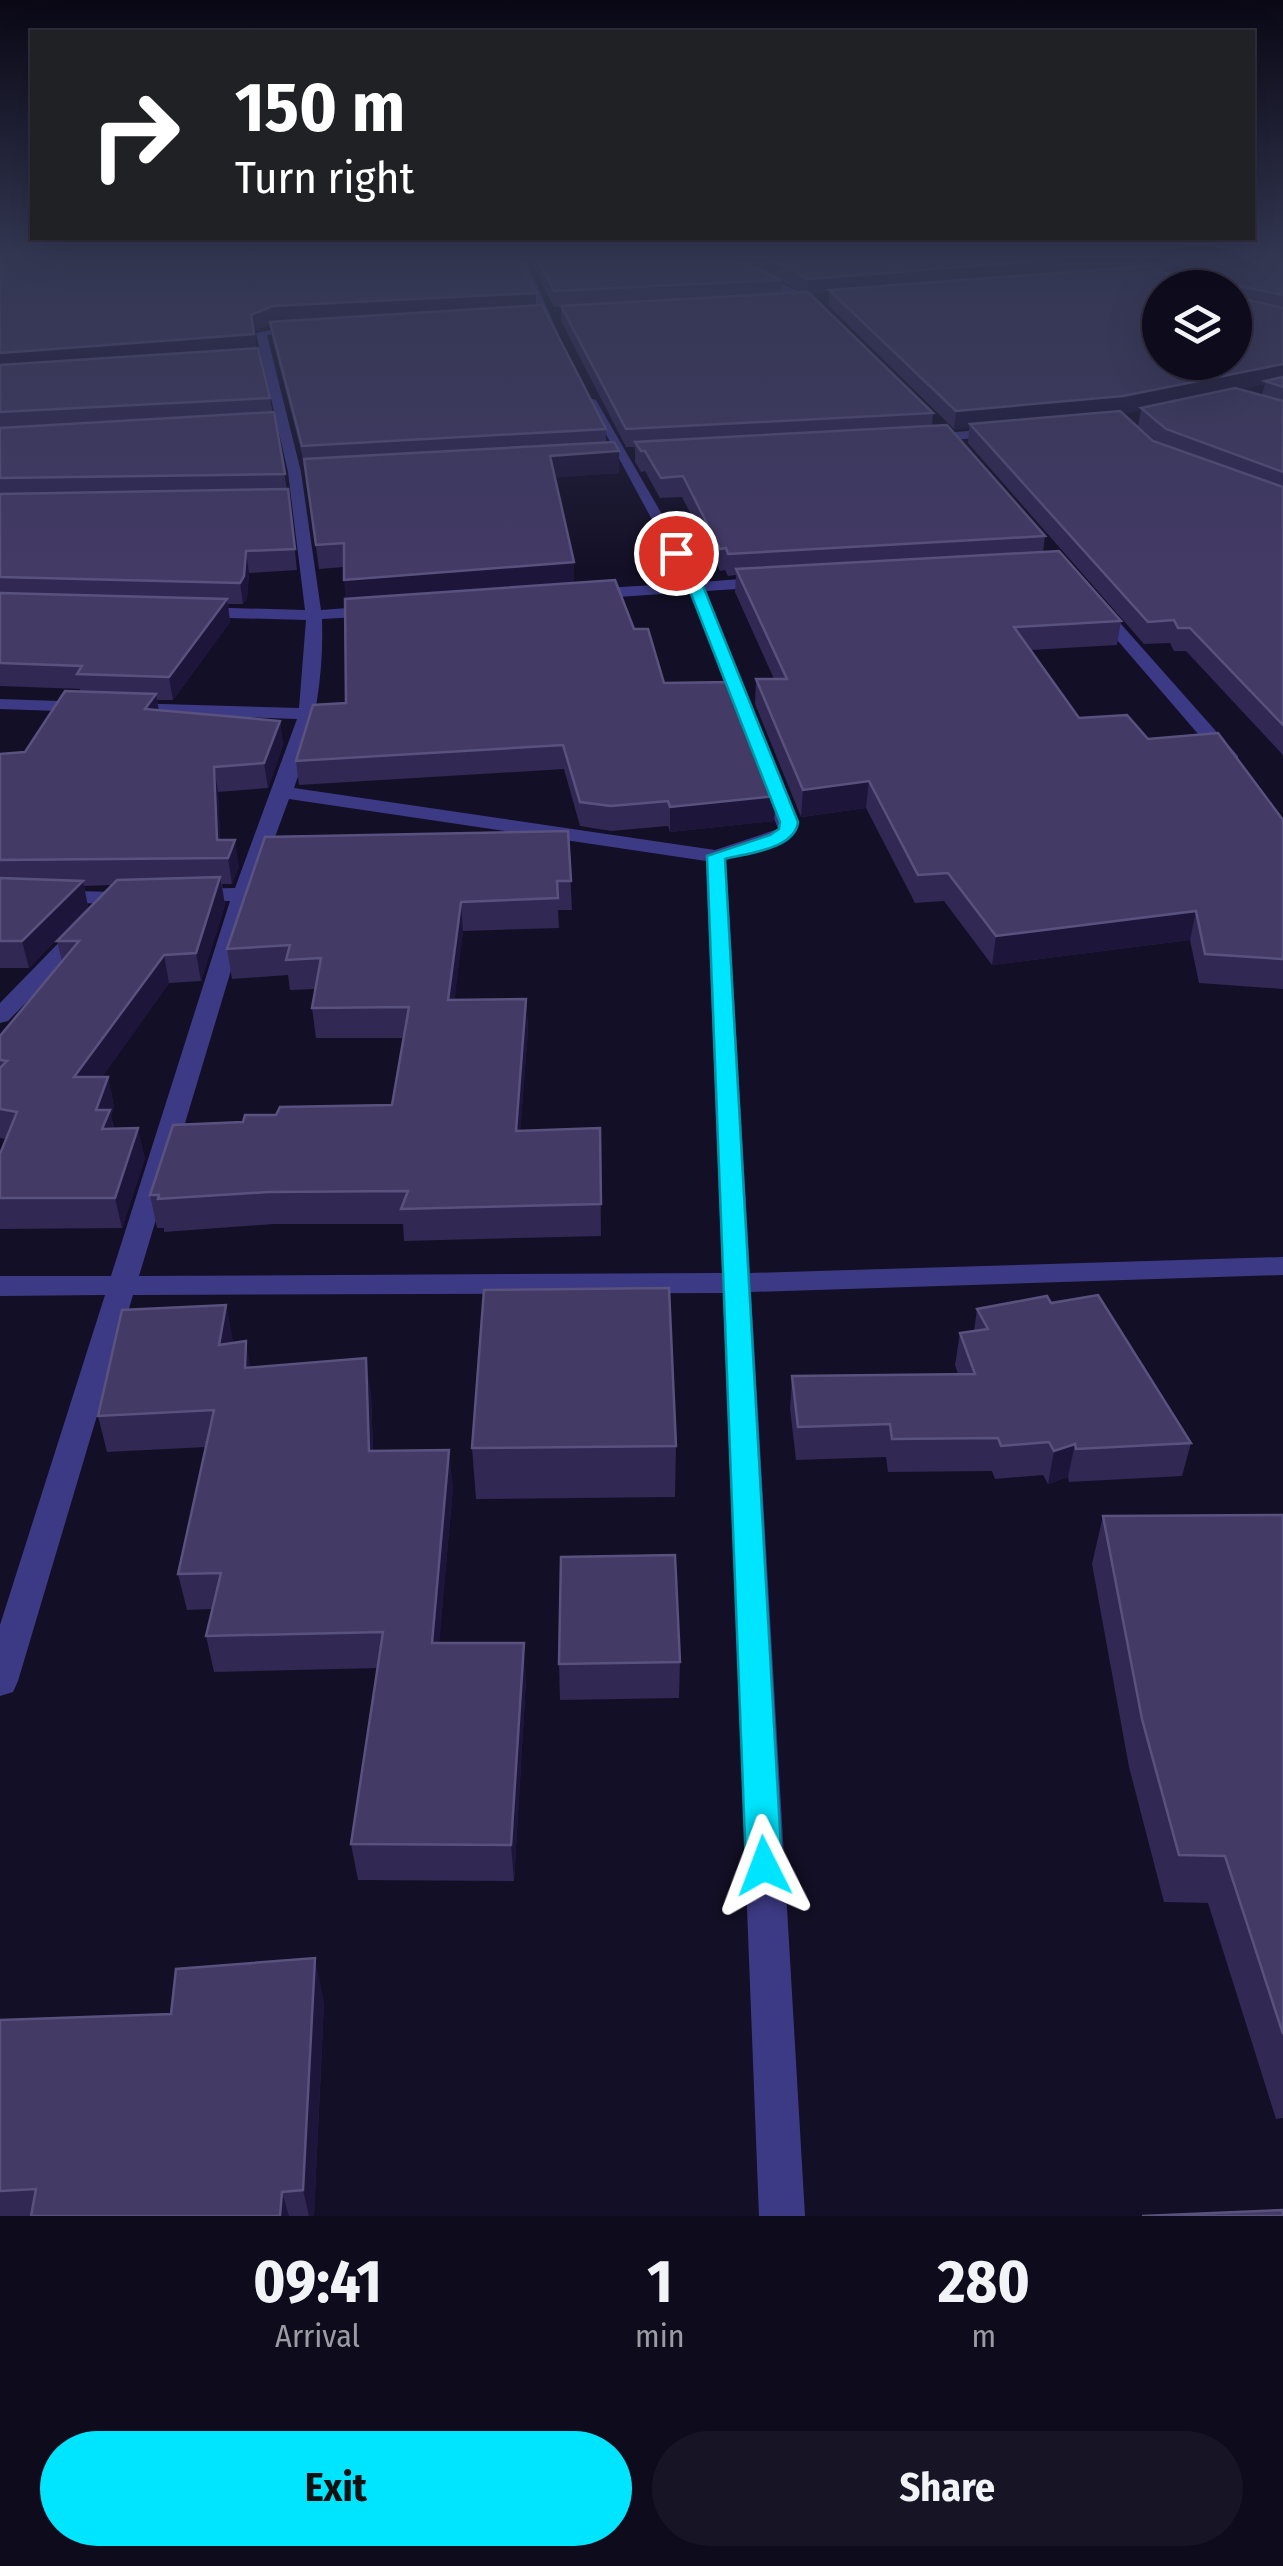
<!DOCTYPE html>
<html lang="en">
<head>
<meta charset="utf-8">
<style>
	:root { --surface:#0e0b1c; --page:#171425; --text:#f1f3f6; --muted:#9b9ba3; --line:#2e2b3b; --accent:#00e5ff }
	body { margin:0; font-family:"Fira Sans Condensed",sans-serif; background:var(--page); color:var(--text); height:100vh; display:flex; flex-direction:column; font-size:38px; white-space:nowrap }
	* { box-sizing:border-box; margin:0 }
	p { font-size:32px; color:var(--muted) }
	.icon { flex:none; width:55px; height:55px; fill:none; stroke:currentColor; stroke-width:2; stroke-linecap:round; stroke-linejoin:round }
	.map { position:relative; height:2216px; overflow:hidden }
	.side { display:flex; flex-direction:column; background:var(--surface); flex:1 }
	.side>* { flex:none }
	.guide { position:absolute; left:30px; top:30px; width:1225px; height:210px; border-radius:0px; box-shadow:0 10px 40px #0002,0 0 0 2px var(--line); background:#202124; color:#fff; overflow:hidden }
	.buttons { position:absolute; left:1142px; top:270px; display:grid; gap:20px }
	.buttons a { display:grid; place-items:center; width:110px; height:110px; border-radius:50%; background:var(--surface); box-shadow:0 10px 40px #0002,0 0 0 2px var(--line); font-size:50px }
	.pin { position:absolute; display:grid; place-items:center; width:85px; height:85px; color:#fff; margin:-42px; border:5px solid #fff; border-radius:50%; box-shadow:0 2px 10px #0007 }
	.me { position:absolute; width:110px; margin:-55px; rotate:357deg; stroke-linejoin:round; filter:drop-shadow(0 0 8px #0008) }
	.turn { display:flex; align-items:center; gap:35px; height:210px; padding:0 40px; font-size:45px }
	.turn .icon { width:130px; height:130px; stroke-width:2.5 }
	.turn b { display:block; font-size:70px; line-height:85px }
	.eta { display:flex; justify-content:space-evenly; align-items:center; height:170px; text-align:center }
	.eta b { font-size:60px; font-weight:700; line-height:70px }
	.primary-button { display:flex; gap:20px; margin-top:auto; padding:20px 40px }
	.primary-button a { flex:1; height:115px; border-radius:60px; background:var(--accent); color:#111; font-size:40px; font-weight:700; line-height:115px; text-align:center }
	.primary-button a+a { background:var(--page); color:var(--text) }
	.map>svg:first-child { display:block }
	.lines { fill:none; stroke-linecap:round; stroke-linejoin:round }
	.street { fill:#3d3a85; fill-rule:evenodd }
	.wall { fill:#312854; fill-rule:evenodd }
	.shaded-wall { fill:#1d163a }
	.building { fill:#433a66; stroke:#5a527e; stroke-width:2.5 }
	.route { fill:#00e5ff; stroke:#0095a6; stroke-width:2.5 }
</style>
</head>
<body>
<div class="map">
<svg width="1283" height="2216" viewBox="0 0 1283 2216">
	<rect width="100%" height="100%" fill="#130f26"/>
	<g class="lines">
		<!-- street -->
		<g class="street">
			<polygon points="515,259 525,259 559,335 550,333"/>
			<path d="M720 259C732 259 804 293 817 301L808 303 740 274Z"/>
			<polygon points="1112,259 1125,259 1185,288 1171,288"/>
			<path d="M305 324 309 329 267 335 301 472 321 610 375 606 383 611 375 616 322 619C324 678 314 733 294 788L715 850 778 829 691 592 589 599 581 594 589 589 686 583 586 397 596 400 701 582 769 577 777 582 769 587 706 591 799 822C796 849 748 853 726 859L750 1273 1283 1257V1275L751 1292 805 2216H759L723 1293 133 1295 18 1681 13 1692 0 1696V1625L105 1295 0 1296V1276H111L230 901H190L179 895 190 889 235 888 297 719 127 713 118 708 127 703 299 708 306 620 195 617 187 612 195 607 305 610 288 472 256 333ZM289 799 706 861 722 1273 139 1276 254 894Z"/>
			<polygon points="1002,428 1008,432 1006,435 922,443 916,439 922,435"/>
			<polygon points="1093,606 1105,606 1238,756 1238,764 1224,764 1093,612"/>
			<polygon points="0,699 87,702 96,707 87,712 0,709"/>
			<polygon points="0,889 115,892 126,898 115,904 0,901"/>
			<polygon points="84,923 95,930 92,935 8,1021 0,1023 0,1003 76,925"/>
		</g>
	</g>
	<!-- wall -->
	<g class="wall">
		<polygon points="0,259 536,306 606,429 606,443 619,473 555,477 574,583 634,629 664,683 776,796 774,821 670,832 668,826 611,831 580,826 564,769 299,785 296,761 346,703 346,599 344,567 319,569 305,466 272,338 270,324 254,331 256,348 270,398 287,489 288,489 297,570 249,573 247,598 243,604 228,604 230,622 173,700 157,700 159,711 280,721 283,745 268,788 218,792 220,840 239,866 232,884 222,884 225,905 201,981 169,983 102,1077 108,1077 114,1107 111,1116 114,1128 145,1158 122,1228 0,1229 0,1154 6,1139 0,1138 0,1036 62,962 57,941 112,885 84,886 88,907 29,968 0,968 0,754 25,752 80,692 80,689 0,686"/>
		<path d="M529 259H735L778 279 741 259H1283V755L1186 651H1174L1170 643 1144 644 968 443 969 428 954 429 829 306V292L810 294 933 413 932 426 1045 536 1043 552 1121 621 1117 645 1031 650 1079 718 1148 739 1283 820V989L1199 983 1190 940 992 965 944 901 915 903 866 808 801 817 755 704 756 679H774L735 592 736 575 728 576 725 570 720 571 682 497 660 498 645 471 641 472 635 462V447H626L561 321V307H554ZM1137 262 1146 266 1129 267ZM782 281 804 293 781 294ZM1265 384 1262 395 1241 389ZM1141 410 1138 426 1158 443 1153 441 1122 414Z"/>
		<polygon points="568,831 572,910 558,910 559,928 463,931 454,1000 526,999 528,1030 520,1131 600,1128 601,1236 404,1241 403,1224 274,1224 164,1232 164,1228 157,1228 150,1195 243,1122 276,1115 392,1105 403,1038 316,1038 312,1008 315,989 290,990 288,975 232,979 227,949"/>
		<polygon points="226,1305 233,1343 251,1368 371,1393 373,1451 453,1487 439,1643 526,1680 514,1881 358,1880 351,1844 377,1668 214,1672 206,1636 212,1609 187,1610 178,1574 206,1447 107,1452 98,1416"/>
		<polygon points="977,1309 1191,1443 1182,1476 1069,1482 1068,1477 1048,1484 1043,1475 995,1479 992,1471 888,1472 886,1457 796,1460 790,1409 792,1376 958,1374 955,1365 960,1333 974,1331"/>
		<polygon points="676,1446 675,1497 476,1499 472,1448"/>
		<polygon points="1283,1515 1283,2118 1276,2119 1208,1903 1164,1902 1129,1767 1092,1564 1103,1516"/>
		<polygon points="680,1662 679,1698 560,1700 559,1664"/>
		<polygon points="324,2002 314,2216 0,2216 0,2020 171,2014"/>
	</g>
	<!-- shaded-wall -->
	<g class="shaded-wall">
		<polygon points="1061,259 1137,259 1137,262 1126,269 829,290 829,292 807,294 808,279"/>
		<polygon points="536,293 536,309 275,322 253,331 251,315 273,306"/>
		<polygon points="254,334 256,351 0,370 0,353"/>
		<polygon points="1283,364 1283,381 1265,381 1265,384 1143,410 1141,408 1141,410 1120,414 970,424 969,428 954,429 956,411"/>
		<polygon points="619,451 619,473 550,478 550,456"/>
		<polygon points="246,551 249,573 247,598 243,604 240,583"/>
		<polygon points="574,562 574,587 346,604 344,580"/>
		<polygon points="227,599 230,622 173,700 169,677"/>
		<polygon points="156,694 160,718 145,709"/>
		<polygon points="280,721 283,745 268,788 264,763"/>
		<polygon points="214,767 218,792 221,858 217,840"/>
		<polygon points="869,781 866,808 801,817 803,790"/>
		<polygon points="776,796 774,821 670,832 670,807"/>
		<polygon points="235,840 239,866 232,884 228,858"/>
		<polygon points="220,877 225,905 201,981 196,953"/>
		<polygon points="83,881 88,907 29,968 22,941"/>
		<polygon points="461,902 463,931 451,1031 448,1000"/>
		<polygon points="1196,911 1190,940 992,965 996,936"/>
		<polygon points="164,955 169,983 81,1107 74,1077"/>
		<polygon points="526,999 528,1030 518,1163 516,1131"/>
		<polygon points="108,1077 114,1107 111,1116 116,1140 109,1159 96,1110"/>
		<polygon points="138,1128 145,1158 122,1228 115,1198"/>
		<polygon points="226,1305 233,1341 226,1381 219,1345"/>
		<polygon points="246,1341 252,1377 245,1368"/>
		<polygon points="366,1358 371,1393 374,1487 369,1451"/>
		<polygon points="1075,1444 1068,1477 1048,1484 1054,1451"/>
		<polygon points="449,1450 453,1487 436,1680 432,1643"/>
		<polygon points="524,1643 526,1680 514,1881 511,1845"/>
		<polygon points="315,1958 324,2002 314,2216 309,2216 303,2190"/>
		<polygon points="282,2192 289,2216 280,2216"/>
	</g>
	<!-- building -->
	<g class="building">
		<polygon points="0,259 518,259 536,293 273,306 251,315 254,334 0,353"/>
		<polygon points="537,259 735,259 782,280 554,291"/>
		<polygon points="770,259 1061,259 808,279"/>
		<polygon points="1167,259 1283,259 1283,295 1239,286 1235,289 1160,288 1160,362 1235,362 1235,297 1283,308 1283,364 1123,396 956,411 829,290 1149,266 1172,276 1191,275 1189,269"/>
		<polygon points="808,292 933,413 626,429 561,306"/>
		<polygon points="542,305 606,429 302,446 270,322"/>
		<polygon points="258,348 270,398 0,412 0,365"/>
		<polygon points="1283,377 1283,387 1265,381"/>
		<polygon points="1235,388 1283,401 1283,472 1166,429 1141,408"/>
		<polygon points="1120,411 1153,441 1283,487 1283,725 1190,628 1178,628 1174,620 1148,622 970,424"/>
		<polygon points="274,412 285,474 0,478 0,428"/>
		<polygon points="947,425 1045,536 728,554 726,548 720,549 683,476 661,478 645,451 641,451 635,442"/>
		<polygon points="614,442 619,451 550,456 574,562 344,580 344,543 316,545 304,459"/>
		<polygon points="288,489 295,549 246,551 244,576 240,583 0,577 0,494"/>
		<polygon points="1059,551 1121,621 1014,627 1079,718 1127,715 1148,739 1218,733 1283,820 1283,959 1205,954 1196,911 996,936 948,873 918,875 869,781 803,790 756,679 787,679 736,569"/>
		<polygon points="615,580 634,629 648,629 664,683 731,682 776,796 670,807 668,801 611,806 580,802 563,745 296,761 313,705 346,703 345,599"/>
		<polygon points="0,593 227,599 169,677 77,674 82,666 0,663"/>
		<polygon points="65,691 156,694 145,709 280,721 264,763 214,767 217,840 235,840 228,858 0,860 0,754 25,752"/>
		<polygon points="568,831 571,881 557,881 558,898 461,902 448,1000 526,999 516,1131 600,1128 601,1204 401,1209 408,1191 268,1192 158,1199 159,1195 150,1195 173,1125 243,1122 245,1115 276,1115 280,1107 392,1105 409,1007 312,1008 321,958 286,960 290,945 227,949 265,837"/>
		<polygon points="220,877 196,953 164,955 74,1077 108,1077 96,1110 110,1110 102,1129 138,1128 115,1198 0,1198 0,1154 17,1112 0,1109 0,1068 7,1061 0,1060 0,1036 79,941 57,941 117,880"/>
		<polygon points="0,878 83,881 22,941 0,941"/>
		<polygon points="669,1288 676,1446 472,1448 484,1290"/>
		<polygon points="1098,1295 1191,1443 1076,1449 1075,1444 1054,1451 1049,1442 1001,1446 998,1438 892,1439 890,1424 798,1427 792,1376 975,1374 960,1333 988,1329 977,1309 1047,1296 1051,1303"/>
		<polygon points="226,1305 219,1345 246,1341 245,1368 366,1358 369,1451 449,1450 432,1643 524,1643 511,1845 351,1844 383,1632 206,1636 221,1573 178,1574 214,1410 98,1416 122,1310"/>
		<polygon points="1283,1515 1283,2034 1225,1856 1179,1855 1142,1719 1103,1516"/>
		<polygon points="675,1555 680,1662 559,1664 561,1557"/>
		<polygon points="315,1958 303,2190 282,2192 280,2216 31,2216 36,2189 0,2191 0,2020 171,2014 176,1969"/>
		<polygon points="1283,2210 1283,2216 1142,2216"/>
	</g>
	<!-- sky -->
	<linearGradient id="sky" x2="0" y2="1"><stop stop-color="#0a0815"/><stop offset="0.45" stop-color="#333752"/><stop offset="1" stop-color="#333752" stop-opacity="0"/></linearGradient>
	<rect width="1283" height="570" fill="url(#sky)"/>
	<!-- route -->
	<path class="route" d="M676 549 681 550 703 586 798 822C795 849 748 853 725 859L782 1866 776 1878 764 1883 752 1878 746 1866 707 856 770 835 779 829 780 822 688 586 669 553Z"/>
</svg>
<div class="buttons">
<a><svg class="icon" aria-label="layers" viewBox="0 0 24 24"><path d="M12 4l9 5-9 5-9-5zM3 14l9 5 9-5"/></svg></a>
</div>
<div class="pin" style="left:676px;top:553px;background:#d93025"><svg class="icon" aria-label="arrive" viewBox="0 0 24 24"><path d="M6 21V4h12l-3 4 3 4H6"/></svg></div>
<svg class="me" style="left:764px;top:1866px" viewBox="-20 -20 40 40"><path d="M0-17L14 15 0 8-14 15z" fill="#00e5ff" stroke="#fff" stroke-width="4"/></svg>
<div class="guide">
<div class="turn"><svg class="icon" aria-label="right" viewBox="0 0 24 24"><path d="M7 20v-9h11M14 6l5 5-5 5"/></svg><div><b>150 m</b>Turn right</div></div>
</div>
</div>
<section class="side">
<div class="eta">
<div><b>09:41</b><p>Arrival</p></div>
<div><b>1</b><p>min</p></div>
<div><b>280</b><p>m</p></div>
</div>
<div class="primary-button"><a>Exit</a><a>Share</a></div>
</section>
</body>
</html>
